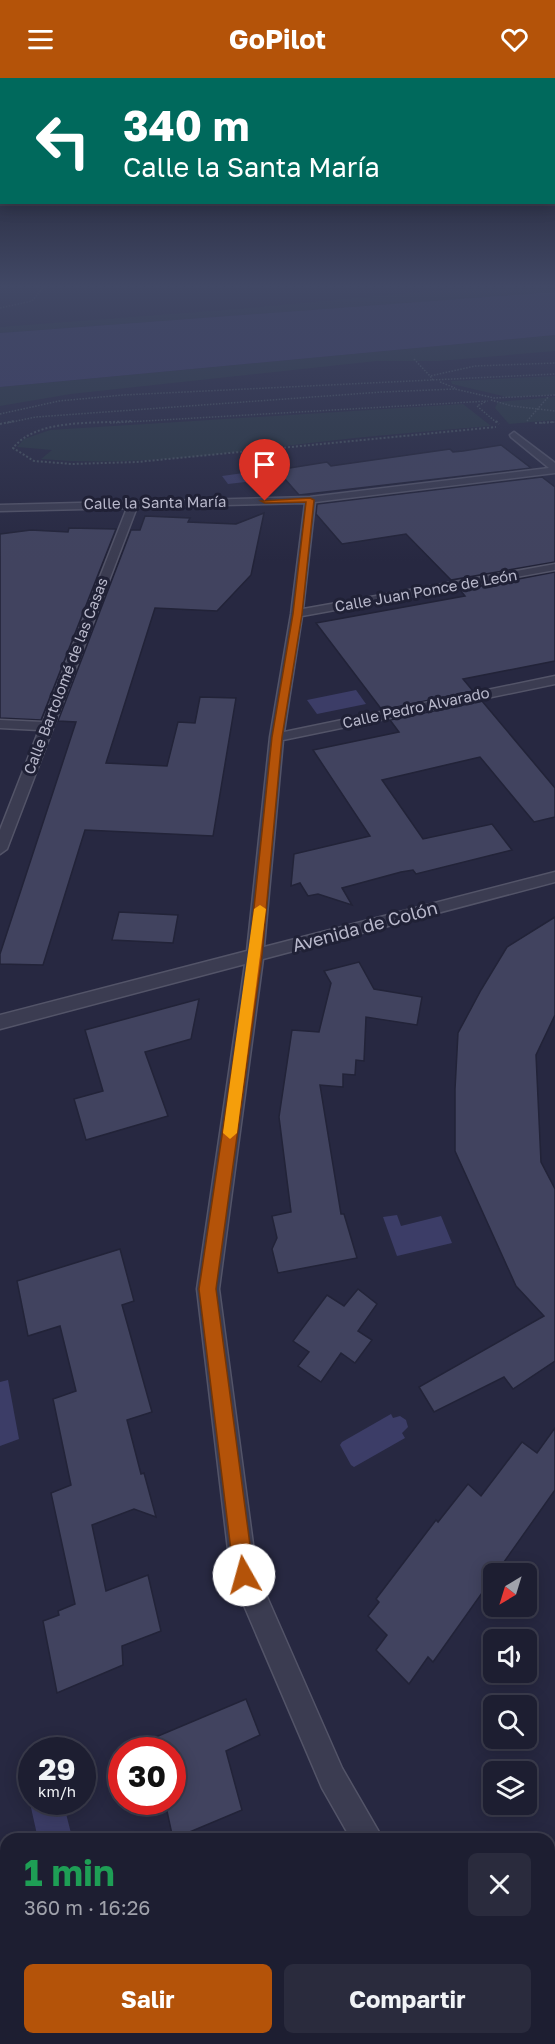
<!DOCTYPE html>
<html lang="es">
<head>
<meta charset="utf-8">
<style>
	:root { --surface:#1d1e31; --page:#2a2b3d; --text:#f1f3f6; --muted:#a0a2ab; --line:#3b3c4d; --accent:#b45309 }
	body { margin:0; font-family:"Golos Text",sans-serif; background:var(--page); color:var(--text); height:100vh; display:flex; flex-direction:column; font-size:22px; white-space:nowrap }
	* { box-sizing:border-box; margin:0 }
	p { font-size:20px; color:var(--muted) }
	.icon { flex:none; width:33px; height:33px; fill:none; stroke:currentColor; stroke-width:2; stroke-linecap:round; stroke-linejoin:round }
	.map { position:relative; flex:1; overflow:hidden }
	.side { position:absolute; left:0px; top:1755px; width:555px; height:212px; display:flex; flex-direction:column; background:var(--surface); border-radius:18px 18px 0 0; box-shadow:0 3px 15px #0003,0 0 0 2px var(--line) }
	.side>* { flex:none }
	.top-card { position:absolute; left:0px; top:0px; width:555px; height:126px; box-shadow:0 3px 15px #0003,0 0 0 2px var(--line); background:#00695c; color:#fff; overflow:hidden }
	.needle { width:39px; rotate:218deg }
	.controls { position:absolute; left:483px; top:1485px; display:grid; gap:12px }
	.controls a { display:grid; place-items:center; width:54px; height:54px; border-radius:9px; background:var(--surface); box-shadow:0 3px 15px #0003,0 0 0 2px var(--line); font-size:30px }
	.speed { position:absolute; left:18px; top:1659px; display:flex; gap:12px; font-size:30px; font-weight:700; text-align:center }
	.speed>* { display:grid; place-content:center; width:78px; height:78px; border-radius:50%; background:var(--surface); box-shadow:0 3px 15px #0003,0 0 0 2px var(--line); line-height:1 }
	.speed small { font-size:15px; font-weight:400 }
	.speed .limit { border:9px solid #d22; background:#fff; color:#111 }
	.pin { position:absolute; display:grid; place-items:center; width:51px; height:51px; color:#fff; margin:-62px -26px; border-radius:50% 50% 50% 0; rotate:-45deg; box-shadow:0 0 6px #0007 }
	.pin .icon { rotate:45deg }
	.me { position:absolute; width:66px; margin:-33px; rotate:353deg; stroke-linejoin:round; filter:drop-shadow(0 0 4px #0008) }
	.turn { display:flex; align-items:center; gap:21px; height:126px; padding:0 24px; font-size:27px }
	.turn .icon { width:78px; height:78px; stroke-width:2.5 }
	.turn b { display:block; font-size:42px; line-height:51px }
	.round { display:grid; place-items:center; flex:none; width:63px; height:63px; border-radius:9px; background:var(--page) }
	.head { display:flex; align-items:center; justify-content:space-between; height:102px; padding:0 24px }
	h1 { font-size:36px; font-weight:700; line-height:45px; color:#1e9e55 }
	.primary-button { display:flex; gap:12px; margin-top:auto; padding:12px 24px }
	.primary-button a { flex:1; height:69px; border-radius:9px; background:var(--accent); color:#fff; font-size:24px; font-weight:700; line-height:69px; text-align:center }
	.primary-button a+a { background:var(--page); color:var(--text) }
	header { display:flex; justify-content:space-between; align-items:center; height:78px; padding:0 24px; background:var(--accent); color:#fff; font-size:27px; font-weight:700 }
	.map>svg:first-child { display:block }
	.green { fill:#293642 }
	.water { fill:#3c3d67 }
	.building { fill:#41435f; stroke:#222338; stroke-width:1.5 }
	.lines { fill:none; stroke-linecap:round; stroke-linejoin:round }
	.minor-casing { stroke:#535468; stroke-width:3 }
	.path-far1 { stroke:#47535f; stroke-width:1.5; stroke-dasharray:1.5 1.5; stroke-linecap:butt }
	.path { stroke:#47535f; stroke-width:2; stroke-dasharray:2 2; stroke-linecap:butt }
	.minor { fill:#3b3c51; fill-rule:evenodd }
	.route { fill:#b45309; stroke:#753606; stroke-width:1.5 }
	.slow { fill:#f59e0b }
	.labels { text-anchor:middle; stroke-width:6; stroke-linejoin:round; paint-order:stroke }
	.far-street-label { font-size:15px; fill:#b8b8cb; stroke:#202136 }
	.street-label { font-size:18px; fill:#b8b8cb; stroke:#202136 }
</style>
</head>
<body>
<header><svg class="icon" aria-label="menu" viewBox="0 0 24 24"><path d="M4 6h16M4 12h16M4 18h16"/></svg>GoPilot<svg class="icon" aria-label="heart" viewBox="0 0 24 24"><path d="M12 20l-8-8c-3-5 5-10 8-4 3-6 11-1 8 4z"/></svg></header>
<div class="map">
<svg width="555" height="1966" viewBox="0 0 555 1966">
	<rect width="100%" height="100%" fill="#272841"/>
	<!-- green -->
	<g class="green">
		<polygon points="482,208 555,208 555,214 0,255 0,249 238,231"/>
		<polygon points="555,257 555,273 439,283 377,283 71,316 0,328 0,309"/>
		<polygon points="555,298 555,317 507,319 452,306 451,303"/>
		<polygon points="555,319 555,342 509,346 495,330 498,324"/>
		<path d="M463 326 491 348C431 353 370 358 310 365 221 376 131 389 41 381L52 372 17 369 24 361 50 352Z"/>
	</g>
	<!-- water -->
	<g class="water">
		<polygon points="555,214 555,257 0,309 0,255"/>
		<polygon points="265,392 272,401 228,406 222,398"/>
		<polygon points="356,612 366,626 317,636 307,622"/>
		<polygon points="397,1137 401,1148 441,1138 452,1165 397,1178 383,1139"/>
		<polygon points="8,1302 19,1361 0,1368 0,1304"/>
		<polygon points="391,1336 393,1340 400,1338 406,1342 408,1349 402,1355 405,1360 354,1389 351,1387 340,1367 342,1364"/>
		<polygon points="31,1684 32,1724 63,1724 72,1759 69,1761 38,1761 22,1689"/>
		<polygon points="314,1961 314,1960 392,1961 383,1966 316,1966"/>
	</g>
	<!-- building -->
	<g class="building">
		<polygon points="501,367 531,390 299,417 277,392 327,384 331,388 450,371 453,374 463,373"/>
		<polygon points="542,399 555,409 555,484 451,502 406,456 342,466 316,436 317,426"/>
		<polygon points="264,435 251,497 217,533 155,530 106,685 167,688 178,644 195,645 200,619 236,620 213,758 85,752 43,887 0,886 0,876 76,644 58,643 131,452 140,452 145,438 190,440 188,444 236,446"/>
		<polygon points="69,450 116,451 41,642 0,640 0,456 31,452 68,454"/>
		<polygon points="555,494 555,583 463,601 473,613 382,632 316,545 465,518 460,512"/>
		<polygon points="482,623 555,710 555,739 534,744 480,679 382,702 423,761 492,746 512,772 416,796 413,792 401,794 342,810 352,827 318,816 308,818 300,805 291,808 294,776 370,758 313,672 399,654 390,642"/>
		<polygon points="119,834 178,837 173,865 112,862"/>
		<polygon points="555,839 555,937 536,977 541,1084 555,1111 555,1283 513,1311 504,1299 434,1334 419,1309 544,1238 516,1208 455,1073 455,1011 458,955 481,912 507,869"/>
		<polygon points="359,884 374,911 422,919 417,947 366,939 364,983 356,982 355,997 343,996 343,1009 320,1007 341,1136 344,1136 357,1180 278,1195 272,1171 277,1160 272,1138 291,1134 279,1039 292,952 319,954 331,905 324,893"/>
		<polygon points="199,921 191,961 145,974 168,1038 86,1062 74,1021 103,1013 85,952"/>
		<polygon points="120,1171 134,1223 122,1227 152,1334 127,1342 141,1396 144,1395 156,1439 134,1431 92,1447 106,1513 148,1497 161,1553 122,1568 123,1587 57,1615 43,1543 59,1537 58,1533 75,1526 51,1415 71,1407 53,1321 76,1313 60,1248 28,1258 17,1203"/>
		<polygon points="358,1211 377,1226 358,1253 372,1262 355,1285 341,1275 321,1304 298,1288 309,1274 293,1263 327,1217 344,1228"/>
		<polygon points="555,1350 555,1412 433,1584 428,1579 409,1606 376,1572 387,1557 368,1538 379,1524 376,1521 436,1442 438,1444 468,1406 481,1418 522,1364 537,1375"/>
		<polygon points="246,1621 260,1657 226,1673 242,1732 173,1761 165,1724 172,1724 172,1672 153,1672 151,1661"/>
	</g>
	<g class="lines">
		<!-- minor casing -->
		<g class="minor-casing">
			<g id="minor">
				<polygon points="514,354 555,385 555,395 315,424 303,531 555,486 555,492 302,538 284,654 555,598 555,606 283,662 264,869 555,794 555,804 263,881 219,1211 257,1496 342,1690 383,1761 351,1761 322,1710 231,1497 197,1211 245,886 0,951 0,937 247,873 270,659 291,536 305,425 137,429 7,771 0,776 0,752 39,652 0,650 0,642 43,644 127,430 0,433 0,427 310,419 549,390 511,359 510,357"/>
				<polygon points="549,1925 555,1927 555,1960 549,1958"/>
			</g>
		</g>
		<!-- path-far1 -->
		<g class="path-far1">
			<polyline points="0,230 32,223 44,208"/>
			<polyline points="414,281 430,298"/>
			<polyline points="433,302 430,298 475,288 555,285"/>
			<polyline points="440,304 455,310"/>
			<polyline points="491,322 512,328 555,333"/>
			<polyline points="485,324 477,328 497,345"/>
			<polyline points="0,336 59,323 123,317 555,296"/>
			<polyline points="527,343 549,318"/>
			<polyline points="7,345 36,339 382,314 455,311 494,320 555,317"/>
			<polyline points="110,345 488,323"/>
			<polyline points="541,345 555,344"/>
		</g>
		<!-- path -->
		<g class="path">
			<path d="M131 343C95 346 37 340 13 370L34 383 72 386 137 384 496 349"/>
			<polyline points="496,343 499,346"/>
			<polyline points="535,345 555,344"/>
			<polyline points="0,346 14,343"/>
		</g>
		<!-- minor -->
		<use href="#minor" class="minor"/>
	</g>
	<!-- sky -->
	<linearGradient id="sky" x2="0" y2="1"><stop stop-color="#151624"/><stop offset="0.43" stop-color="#414865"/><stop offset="1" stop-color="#414865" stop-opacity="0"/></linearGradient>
	<rect width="555" height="484" fill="url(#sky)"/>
	<!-- route -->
	<polygon class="route" points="310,420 314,422 302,536 282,659 262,877 216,1211 254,1497 251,1504 244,1507 237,1504 234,1497 199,1211 249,877 272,659 293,536 306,424 265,425 261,423"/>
	<!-- slow -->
	<polygon class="slow" points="260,827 266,831 237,1055 230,1061 223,1055 254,831"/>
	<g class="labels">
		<!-- far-street labels -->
		<g class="far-street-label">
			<text transform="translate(155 425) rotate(-1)" y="5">Calle la Santa María</text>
			<text transform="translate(426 513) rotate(-10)" y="5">Calle Juan Ponce de León</text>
			<text transform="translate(66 598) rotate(-69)" y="5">Calle Bartolomé de las Casas</text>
			<text transform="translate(416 630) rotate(-12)" y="5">Calle Pedro Alvarado</text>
		</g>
		<!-- street labels -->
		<g class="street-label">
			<text transform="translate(365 849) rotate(-15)" y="6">Avenida de Colón</text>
		</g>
	</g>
</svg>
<div class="controls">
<a><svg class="needle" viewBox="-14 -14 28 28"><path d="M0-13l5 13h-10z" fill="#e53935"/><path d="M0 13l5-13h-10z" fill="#a0a2ab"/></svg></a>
<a><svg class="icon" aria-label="sound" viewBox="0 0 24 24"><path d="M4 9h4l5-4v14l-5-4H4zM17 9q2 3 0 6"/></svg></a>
<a><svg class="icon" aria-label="search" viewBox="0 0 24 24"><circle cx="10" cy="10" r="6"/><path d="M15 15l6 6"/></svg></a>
<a><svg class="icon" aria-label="layers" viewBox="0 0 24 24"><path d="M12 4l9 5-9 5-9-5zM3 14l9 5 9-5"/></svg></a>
</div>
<div class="speed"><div>29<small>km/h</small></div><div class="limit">30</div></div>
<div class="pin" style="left:265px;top:423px;background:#d93025"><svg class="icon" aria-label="arrive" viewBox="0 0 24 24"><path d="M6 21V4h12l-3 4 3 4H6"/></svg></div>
<svg class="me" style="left:244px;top:1497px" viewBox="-20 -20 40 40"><circle r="19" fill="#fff"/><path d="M0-13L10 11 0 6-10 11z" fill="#b45309"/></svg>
<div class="top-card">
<div class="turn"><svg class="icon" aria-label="left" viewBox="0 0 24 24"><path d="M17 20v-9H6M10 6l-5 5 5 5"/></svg><div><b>340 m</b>Calle la Santa María</div></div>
</div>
<section class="side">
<div class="head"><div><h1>1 min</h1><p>360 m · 16:26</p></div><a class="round"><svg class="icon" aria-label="close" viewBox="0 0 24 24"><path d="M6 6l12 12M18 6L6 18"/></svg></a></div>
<div class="primary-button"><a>Salir</a><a>Compartir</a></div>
</section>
</div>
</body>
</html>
